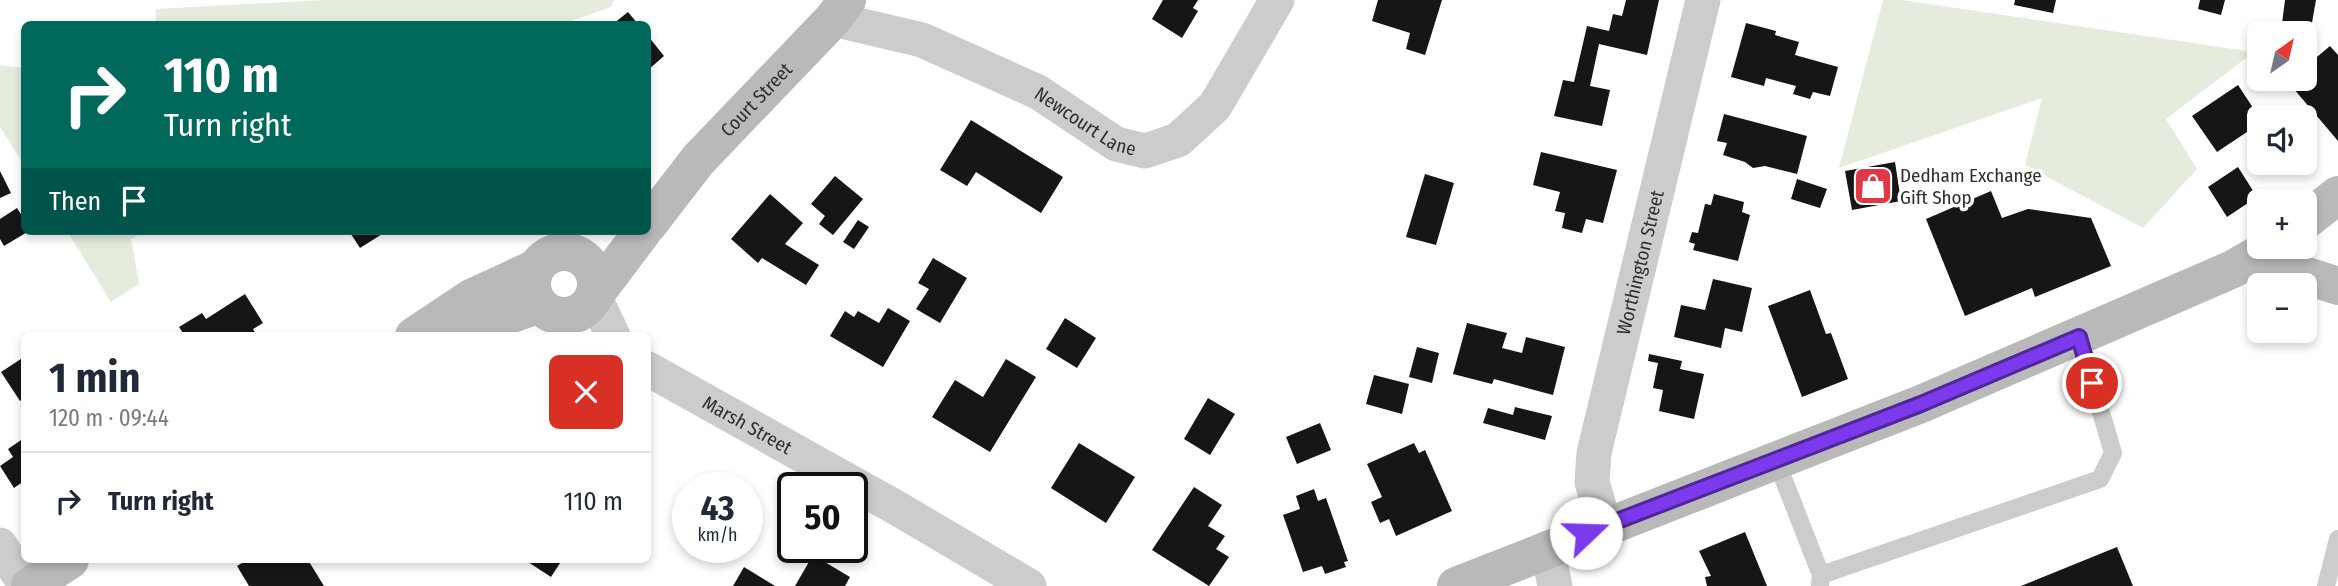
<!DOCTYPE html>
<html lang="en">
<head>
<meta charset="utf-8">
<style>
	:root { --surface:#fff; --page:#f6f6f7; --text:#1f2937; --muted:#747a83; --line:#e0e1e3 }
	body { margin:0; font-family:"Fira Sans Condensed",sans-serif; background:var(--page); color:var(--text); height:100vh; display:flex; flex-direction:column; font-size:26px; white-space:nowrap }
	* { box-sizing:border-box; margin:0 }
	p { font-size:23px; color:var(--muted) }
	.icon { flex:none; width:38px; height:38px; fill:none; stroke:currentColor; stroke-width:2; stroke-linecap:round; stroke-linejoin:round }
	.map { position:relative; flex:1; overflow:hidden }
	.details { position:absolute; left:21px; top:332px; width:630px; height:231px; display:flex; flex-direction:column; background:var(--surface); border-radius:10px; box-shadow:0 4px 10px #0003 }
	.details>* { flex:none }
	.banner { position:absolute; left:21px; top:21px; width:630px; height:214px; border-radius:10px; box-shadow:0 4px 10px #0003; background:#00695c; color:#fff; overflow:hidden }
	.needle { width:46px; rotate:34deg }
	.buttons { position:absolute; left:2247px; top:21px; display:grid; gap:14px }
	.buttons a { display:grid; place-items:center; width:70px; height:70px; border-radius:10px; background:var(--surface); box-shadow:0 4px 10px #0003; font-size:35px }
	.speed { position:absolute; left:672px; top:472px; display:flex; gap:14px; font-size:35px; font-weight:700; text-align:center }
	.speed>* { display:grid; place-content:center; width:91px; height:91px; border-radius:50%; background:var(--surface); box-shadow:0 4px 10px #0003; line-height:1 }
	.speed small { font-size:18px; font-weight:400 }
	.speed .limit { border:4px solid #111; border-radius:10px; background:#fff; color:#111 }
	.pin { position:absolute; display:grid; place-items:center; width:60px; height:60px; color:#fff; margin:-30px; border:4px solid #fff; border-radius:50%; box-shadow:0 2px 7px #0007 }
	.me { position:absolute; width:77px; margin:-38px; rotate:69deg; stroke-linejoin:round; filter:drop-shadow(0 0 5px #0008) }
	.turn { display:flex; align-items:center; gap:24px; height:147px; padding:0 28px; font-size:32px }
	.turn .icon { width:91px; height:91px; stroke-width:2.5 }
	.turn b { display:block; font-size:49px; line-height:60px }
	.then { display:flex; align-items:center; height:66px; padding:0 28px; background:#0003; gap:14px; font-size:26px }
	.round { display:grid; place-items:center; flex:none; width:74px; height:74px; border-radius:10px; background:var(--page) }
	.overview { display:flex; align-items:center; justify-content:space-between; height:119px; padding:0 28px }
	h1 { font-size:42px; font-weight:700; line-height:52px }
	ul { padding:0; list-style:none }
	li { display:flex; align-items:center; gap:21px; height:98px; padding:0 28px; border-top:2px solid var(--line) }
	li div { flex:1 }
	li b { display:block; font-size:26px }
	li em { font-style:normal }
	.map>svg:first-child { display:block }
	.green { fill:#e5ecde }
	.building { fill:#161616 }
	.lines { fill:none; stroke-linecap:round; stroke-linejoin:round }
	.lane { stroke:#ccc; stroke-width:18 }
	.street { stroke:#ccc; stroke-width:35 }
	.secondary { stroke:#b9b9b9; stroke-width:38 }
	.route-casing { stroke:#51269a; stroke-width:18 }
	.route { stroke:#7c3aed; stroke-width:12 }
	.labels { text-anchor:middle; stroke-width:7; stroke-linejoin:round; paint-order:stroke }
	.street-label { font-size:19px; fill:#2f2f2f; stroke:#fff }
	.poi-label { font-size:19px; fill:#2f2f2f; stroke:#fff; text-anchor:start }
</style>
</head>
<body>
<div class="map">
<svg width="2338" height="586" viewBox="0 0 2338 586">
	<rect width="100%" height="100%" fill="#fff"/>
	<!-- green -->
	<g class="green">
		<polygon points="322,0 614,0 611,7 563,24 155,24 156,9"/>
		<polygon points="1883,0 1902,0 2254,52 2166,119 2197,169 2143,228 2025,165 2042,98 1839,168"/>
		<polygon points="0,65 24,68 24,165 0,127"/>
		<polygon points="67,231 145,231 131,239 139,284 111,302"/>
	</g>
	<!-- building -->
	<g class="building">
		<polygon points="1163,0 1198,0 1193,8 1198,11 1182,38 1152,19"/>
		<polygon points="1378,0 1442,0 1425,55 1406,49 1410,33 1372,21"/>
		<polygon points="1626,0 1659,0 1647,55 1599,44 1590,86 1610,90 1602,126 1554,116 1563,80 1574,82 1587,26 1609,31 1613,14 1622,16"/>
		<polygon points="2015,0 2056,0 2053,13 2014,5"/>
		<polygon points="2200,0 2225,0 2221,15 2198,9"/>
		<polygon points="2285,0 2316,0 2310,34 2281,31"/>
		<polygon points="628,12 638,24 613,24"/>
		<polygon points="1746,23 1776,31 1775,35 1799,42 1795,55 1838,67 1830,96 1813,92 1810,99 1793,94 1796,86 1766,78 1764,86 1731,77"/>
		<polygon points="648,36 664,56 648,70"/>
		<polygon points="2330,46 2338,55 2338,141 2288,82 2305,79 2305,67"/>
		<polygon points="2238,85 2259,117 2259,124 2217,152 2192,116"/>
		<polygon points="1724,114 1807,136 1797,174 1765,166 1753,168 1745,162 1723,155 1727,143 1717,141"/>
		<polygon points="971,120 1063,177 1041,213 976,172 967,186 940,170"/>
		<polygon points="1541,152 1617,170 1603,223 1586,219 1582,233 1562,228 1565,213 1555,211 1560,192 1533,185"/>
		<polygon points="1895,162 1901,201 1852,210 1845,171"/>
		<polygon points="2238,167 2257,197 2227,217 2208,187"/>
		<polygon points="0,171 11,193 0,198"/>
		<polygon points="1425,174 1454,183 1436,245 1406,237"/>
		<polygon points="835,176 863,199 833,235 819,224 825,216 811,204"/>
		<polygon points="1797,179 1827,189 1820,208 1791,199"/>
		<polygon points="1991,191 2002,218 2028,209 2091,218 2111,266 2035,297 2032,288 1965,316 1926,219"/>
		<polygon points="770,194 803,223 785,244 819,265 806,285 762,258 758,263 731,239"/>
		<polygon points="1714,194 1744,202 1742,212 1750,215 1738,261 1693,250 1695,244 1689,242 1692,232 1698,233 1705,204 1711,205"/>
		<polygon points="17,208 24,219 24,231 29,231 4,246 0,239 0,219"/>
		<polygon points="858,220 869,227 854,249 843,242"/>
		<polygon points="349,231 387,231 360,248"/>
		<polygon points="933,258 967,278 940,323 916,309 929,289 918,283"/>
		<polygon points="1713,279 1752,288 1742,332 1725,328 1721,348 1674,337 1681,305 1705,310"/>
		<polygon points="1810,290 1826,334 1831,333 1848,379 1802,397 1768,306"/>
		<polygon points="245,294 263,323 253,329 257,336 185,336 179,327 202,313 206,319"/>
		<polygon points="888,308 910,321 883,367 830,336 845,311 854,317 858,311 879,323"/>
		<polygon points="1065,318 1096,338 1077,368 1046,349"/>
		<polygon points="1467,323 1507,333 1502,348 1522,353 1526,337 1565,347 1553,395 1494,379 1492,384 1453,374"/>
		<polygon points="1417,347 1439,353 1432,383 1409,377"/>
		<polygon points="1649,354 1682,361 1680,369 1704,374 1694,419 1659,411 1663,390 1653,388 1658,363 1648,361"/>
		<polygon points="24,357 24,398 20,401 1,372"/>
		<polygon points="1006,359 1036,377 990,452 932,417 955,380 983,397"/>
		<polygon points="1374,375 1409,384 1402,414 1366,404"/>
		<polygon points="1208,398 1235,414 1210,455 1184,439"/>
		<polygon points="1515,407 1552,416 1545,440 1483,423 1488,408 1513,415"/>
		<polygon points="1320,423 1331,450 1297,464 1286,437"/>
		<polygon points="24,438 24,481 14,488 0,466 13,457 8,449"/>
		<polygon points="1079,443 1135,477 1106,523 1051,488"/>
		<polygon points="1414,443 1419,453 1425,450 1452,511 1396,536 1389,519 1380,523 1371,502 1382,497 1367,464"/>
		<polygon points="1194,487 1222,505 1208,526 1225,536 1216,549 1229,557 1209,586 1152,550"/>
		<polygon points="1314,489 1318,501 1326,498 1348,561 1344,562 1346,567 1325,574 1322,566 1303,572 1283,515 1300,509 1296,496"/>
		<polygon points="1745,532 1767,586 1707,586 1705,577 1711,576 1699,551"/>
		<polygon points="2117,547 2133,586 2021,586"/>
		<polygon points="813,555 850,577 845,586 795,586"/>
		<polygon points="247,560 308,560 324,586 249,586 237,566"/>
		<polygon points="525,560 562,560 551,577"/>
		<polygon points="744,567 775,586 733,586"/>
	</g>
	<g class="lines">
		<!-- lane -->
		<g class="lane">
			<polyline points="1776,460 1821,575 1820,585"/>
			<polyline points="1821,575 2100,479 2113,453 2079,337"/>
			<polyline points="2326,586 2338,539"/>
		</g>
		<!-- street -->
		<g class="street">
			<path id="s1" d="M833 19 922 40 1038 92 1116 144 1145 151 1178 140 1215 106 1277 0"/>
			<polyline points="594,296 613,336"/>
			<path id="s2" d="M648 369 895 507 1029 586"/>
			<path id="s3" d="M1605 526 1592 482 1594 453 1703 0"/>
			<polyline points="0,545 26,586"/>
			<polyline points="1547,548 1555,586"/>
		</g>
		<!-- secondary -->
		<g class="secondary">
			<polyline points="2305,221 2338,195"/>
			<path id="s4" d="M648 225 698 160 833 19 847 0"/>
			<circle cx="564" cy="284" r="32"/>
			<polyline points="2254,259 2338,286"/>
			<polyline points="594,296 643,231"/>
			<polyline points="414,336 471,298 534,269"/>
			<polyline points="446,336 538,305"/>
			<polyline points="30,586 70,560"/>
			<polyline points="1456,586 1921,404 2233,269 2271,247"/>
		</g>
	</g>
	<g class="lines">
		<!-- route casing -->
		<g class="route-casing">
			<polyline id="route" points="1586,533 1921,404 2079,337 2092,383"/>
		</g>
		<!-- route -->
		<use href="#route" class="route"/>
	</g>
	<!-- icons -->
	<defs>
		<g id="shop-square" transform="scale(2.0125)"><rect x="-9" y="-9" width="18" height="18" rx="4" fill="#e03844" stroke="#fff"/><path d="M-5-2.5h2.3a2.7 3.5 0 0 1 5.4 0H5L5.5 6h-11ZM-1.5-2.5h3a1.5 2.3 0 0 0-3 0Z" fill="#fff"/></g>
	</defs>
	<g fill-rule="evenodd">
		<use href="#shop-square" x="1873" y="186"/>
	</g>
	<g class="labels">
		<!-- street labels -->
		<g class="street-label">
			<text dy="7" stroke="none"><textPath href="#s4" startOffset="166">Court Street</textPath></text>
			<text dy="7" stroke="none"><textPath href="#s1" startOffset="275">Newcourt Lane</textPath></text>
			<text dy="7" stroke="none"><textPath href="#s3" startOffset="271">Worthington Street</textPath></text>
			<text dy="7" stroke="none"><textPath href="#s2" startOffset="114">Marsh Street</textPath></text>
		</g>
		<!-- poi labels -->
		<g class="poi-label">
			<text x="1900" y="182">Dedham Exchange<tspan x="1900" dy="22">Gift Shop</tspan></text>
		</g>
	</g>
</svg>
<div class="buttons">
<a><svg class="needle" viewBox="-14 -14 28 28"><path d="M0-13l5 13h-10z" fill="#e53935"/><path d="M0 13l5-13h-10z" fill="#747a83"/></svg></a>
<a><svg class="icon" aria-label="sound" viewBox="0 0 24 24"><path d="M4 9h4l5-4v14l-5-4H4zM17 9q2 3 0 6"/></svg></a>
<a>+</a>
<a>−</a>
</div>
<div class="speed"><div>43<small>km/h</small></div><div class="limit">50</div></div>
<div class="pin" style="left:2092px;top:383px;background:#d93025"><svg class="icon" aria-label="arrive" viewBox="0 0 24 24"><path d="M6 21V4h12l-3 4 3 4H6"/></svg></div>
<svg class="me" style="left:1586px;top:533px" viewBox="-20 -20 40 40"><circle r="19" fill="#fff"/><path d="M0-13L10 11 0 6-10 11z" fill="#7c3aed"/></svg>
<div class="banner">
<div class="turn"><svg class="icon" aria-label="right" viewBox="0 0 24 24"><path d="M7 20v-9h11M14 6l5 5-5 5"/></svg><div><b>110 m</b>Turn right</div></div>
<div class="then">Then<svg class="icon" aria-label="arrive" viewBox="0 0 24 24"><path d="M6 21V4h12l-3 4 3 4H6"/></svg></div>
</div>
<section class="details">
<div class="overview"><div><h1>1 min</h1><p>120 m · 09:44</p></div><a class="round" style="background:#d93025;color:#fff"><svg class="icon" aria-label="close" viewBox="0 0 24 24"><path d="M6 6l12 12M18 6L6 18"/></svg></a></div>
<ul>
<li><svg class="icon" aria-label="right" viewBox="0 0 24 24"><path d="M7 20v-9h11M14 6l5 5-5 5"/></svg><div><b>Turn right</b></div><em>110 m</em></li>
</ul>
</section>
</div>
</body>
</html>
